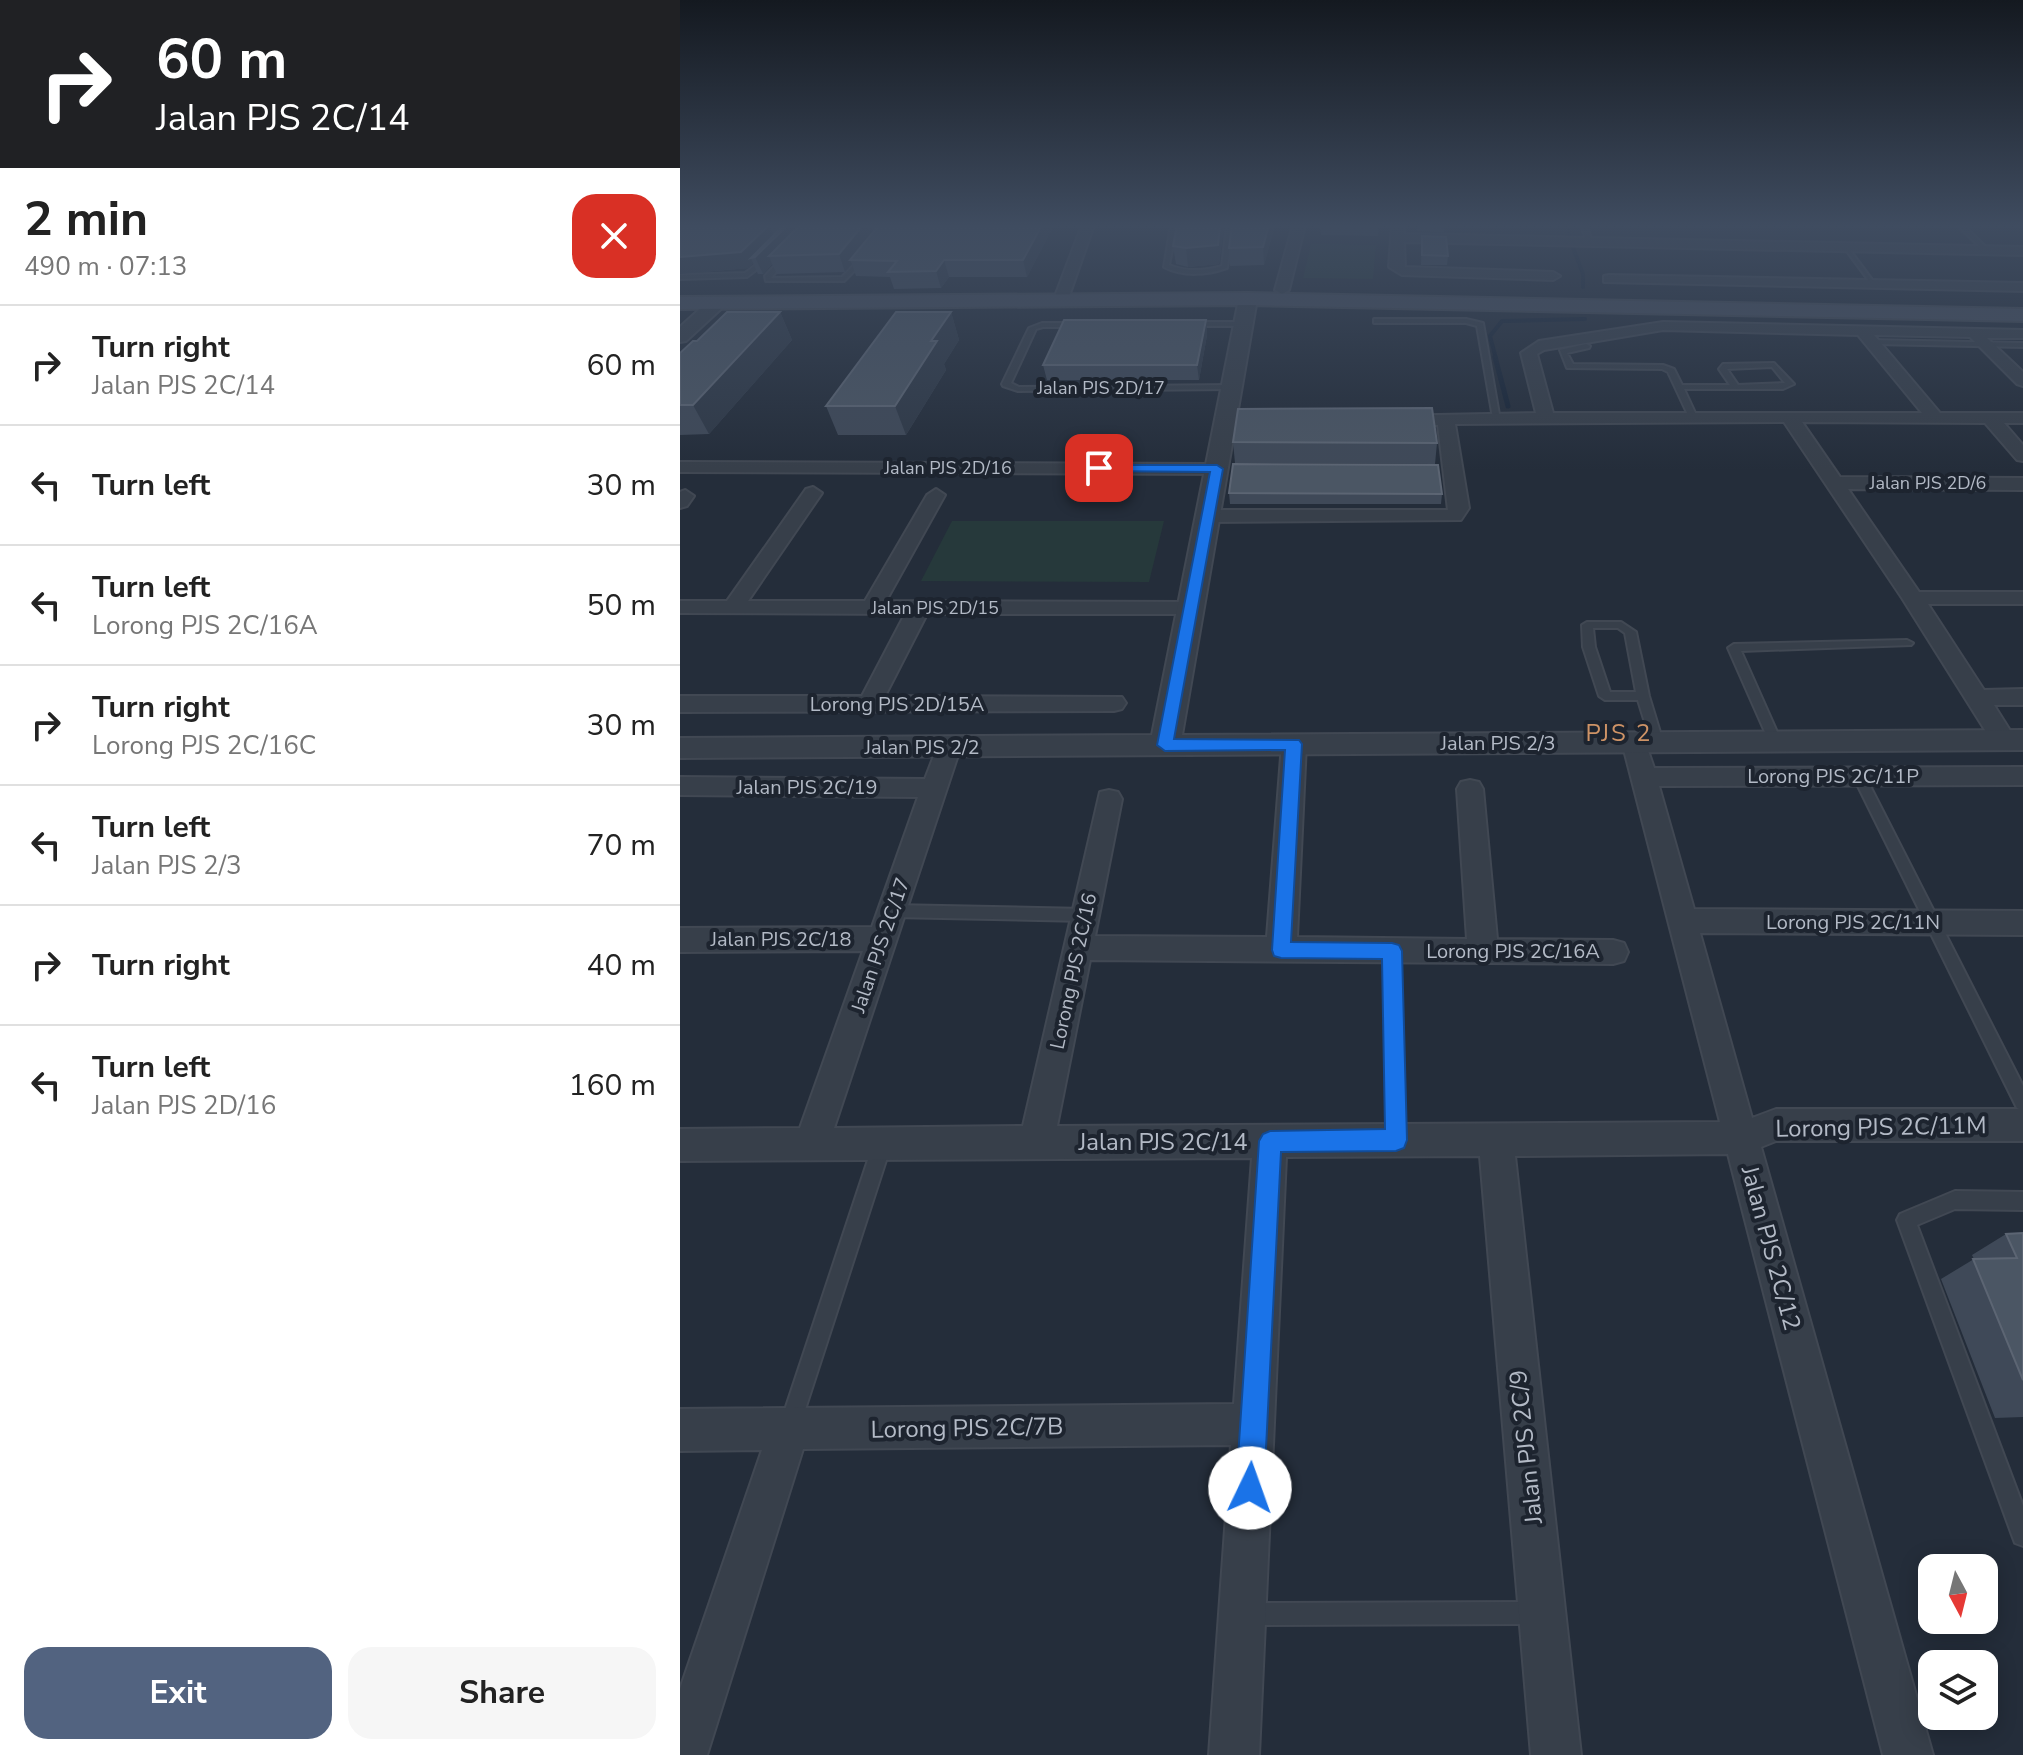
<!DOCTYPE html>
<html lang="en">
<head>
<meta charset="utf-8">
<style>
	:root { --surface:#fff; --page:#f6f6f6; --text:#222; --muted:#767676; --line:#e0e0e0; --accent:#526380 }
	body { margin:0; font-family:"Nunito Sans",sans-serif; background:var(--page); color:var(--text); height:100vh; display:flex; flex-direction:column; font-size:30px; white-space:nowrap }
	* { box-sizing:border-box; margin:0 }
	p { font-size:26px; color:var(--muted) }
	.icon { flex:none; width:44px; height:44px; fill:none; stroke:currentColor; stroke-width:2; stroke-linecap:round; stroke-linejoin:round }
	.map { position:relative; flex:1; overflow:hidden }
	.sheet { display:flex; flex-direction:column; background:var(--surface); width:680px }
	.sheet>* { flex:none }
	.guide { background:#202124; color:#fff; overflow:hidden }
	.needle { width:52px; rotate:173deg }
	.tools { position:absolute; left:1238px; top:1554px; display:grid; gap:16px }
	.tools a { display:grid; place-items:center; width:80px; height:80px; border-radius:16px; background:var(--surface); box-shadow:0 4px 20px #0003; font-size:40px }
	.pin { position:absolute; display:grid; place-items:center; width:68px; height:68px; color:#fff; margin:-34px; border-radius:16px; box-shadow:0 4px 12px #0006 }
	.me { position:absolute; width:88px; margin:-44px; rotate:3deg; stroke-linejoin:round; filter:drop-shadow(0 0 6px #0008) }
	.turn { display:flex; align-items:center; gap:28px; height:168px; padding:0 24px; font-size:36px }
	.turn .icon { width:104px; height:104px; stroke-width:2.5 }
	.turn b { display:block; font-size:56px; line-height:68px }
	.round { display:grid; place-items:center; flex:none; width:84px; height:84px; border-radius:24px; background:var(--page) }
	.summary { display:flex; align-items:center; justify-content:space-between; height:136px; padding:0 24px }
	h1 { font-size:48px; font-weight:700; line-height:60px }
	.primary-button { display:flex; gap:16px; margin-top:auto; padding:16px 24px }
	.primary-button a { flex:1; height:92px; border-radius:24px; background:var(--accent); color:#fff; font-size:32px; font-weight:700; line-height:92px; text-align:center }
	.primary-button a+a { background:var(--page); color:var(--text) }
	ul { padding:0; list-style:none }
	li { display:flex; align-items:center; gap:24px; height:120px; padding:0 24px; border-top:2px solid var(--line) }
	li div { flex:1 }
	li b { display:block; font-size:30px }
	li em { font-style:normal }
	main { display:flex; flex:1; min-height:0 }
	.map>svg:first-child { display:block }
	.green { fill:#26393b }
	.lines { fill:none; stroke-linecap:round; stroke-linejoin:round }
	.stream-far1 { stroke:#182537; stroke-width:4 }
	.stream { stroke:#182537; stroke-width:5 }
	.service-casing { stroke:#414853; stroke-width:4 }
	.minor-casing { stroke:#414853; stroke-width:4 }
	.tertiary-casing { stroke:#414853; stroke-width:4 }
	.secondary-casing { stroke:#414853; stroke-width:4 }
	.service { fill:#373f4a; fill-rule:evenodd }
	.minor { fill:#373f4a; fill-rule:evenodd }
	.tertiary { fill:#373f4a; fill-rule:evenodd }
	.secondary { fill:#464e5d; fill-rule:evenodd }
	.wall { fill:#3f4958; fill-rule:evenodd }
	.shaded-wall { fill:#2f3947 }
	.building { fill:#4b5664; stroke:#5c6573; stroke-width:2 }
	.route { fill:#1a73e8; stroke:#114b97; stroke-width:2 }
	.labels { text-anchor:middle; stroke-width:8; stroke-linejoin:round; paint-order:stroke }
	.far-street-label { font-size:18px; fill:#b3bac6; stroke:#1d242f }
	.street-label { font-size:20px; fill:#b3bac6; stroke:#1d242f }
	.quarter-label { font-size:24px; letter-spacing:2px; fill:#ce9366; stroke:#1d242f }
	.near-street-label { font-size:24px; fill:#b3bac6; stroke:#1d242f }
</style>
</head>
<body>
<main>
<section class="sheet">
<div class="guide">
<div class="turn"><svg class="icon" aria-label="right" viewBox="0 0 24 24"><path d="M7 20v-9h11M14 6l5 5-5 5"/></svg><div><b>60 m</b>Jalan PJS 2C/14</div></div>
</div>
<div class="summary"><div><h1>2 min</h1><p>490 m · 07:13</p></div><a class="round" style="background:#d93025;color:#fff"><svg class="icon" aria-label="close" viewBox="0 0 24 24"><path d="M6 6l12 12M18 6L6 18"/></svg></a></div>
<ul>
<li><svg class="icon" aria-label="right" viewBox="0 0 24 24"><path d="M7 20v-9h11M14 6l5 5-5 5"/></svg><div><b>Turn right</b><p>Jalan PJS 2C/14</p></div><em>60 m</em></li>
<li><svg class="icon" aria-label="left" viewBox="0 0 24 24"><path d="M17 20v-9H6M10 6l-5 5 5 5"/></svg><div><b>Turn left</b></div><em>30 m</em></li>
<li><svg class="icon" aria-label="left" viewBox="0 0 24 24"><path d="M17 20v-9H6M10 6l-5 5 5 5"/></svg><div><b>Turn left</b><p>Lorong PJS 2C/16A</p></div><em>50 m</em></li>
<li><svg class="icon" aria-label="right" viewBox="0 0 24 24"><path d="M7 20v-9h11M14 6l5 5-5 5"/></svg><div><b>Turn right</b><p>Lorong PJS 2C/16C</p></div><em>30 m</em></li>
<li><svg class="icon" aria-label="left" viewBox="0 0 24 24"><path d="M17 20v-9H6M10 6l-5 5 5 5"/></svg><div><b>Turn left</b><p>Jalan PJS 2/3</p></div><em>70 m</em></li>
<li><svg class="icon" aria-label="right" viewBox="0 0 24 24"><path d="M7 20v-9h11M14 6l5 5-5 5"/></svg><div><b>Turn right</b></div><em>40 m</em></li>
<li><svg class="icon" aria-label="left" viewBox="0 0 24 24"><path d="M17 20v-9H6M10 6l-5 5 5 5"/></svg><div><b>Turn left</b><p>Jalan PJS 2D/16</p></div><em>160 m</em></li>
</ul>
<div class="primary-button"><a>Exit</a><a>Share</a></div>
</section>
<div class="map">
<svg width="1343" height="1755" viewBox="0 0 1343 1755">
	<rect width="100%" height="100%" fill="#242d3a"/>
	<!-- green -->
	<g class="green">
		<polygon points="631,244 696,245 693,279 623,278"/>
		<polygon points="272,521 484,521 469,582 241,581"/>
	</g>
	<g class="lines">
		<!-- stream-far1 -->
		<g class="stream-far1">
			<polyline points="886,225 890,238"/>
			<polyline points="892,245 903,274 903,287"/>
			<polyline points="816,359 810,336 822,321 905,319"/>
		</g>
		<!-- stream -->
		<polyline class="stream" points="815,357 828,406"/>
		<!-- service casing -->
		<g class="service-casing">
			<g id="service">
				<path d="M491 225H497L489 265C506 272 525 271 542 266L547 225H553L547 268C527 275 503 277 484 267Z"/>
				<polygon points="901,225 907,225 912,243 907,242"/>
				<polygon points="1277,225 1283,225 1308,249 1308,251 1304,251"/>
				<polygon points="1163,246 1167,246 1196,285 1192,285"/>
				<polygon points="107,253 110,255 91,278 162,277 182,257 187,258 164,281 86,281 85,276"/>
				<polygon points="85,258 90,259 67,277 0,279 0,275 65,273"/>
				<polygon points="697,319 786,319 803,323 820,420 813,418 797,326 786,323 694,323 694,319"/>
				<polygon points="507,322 564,322 568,324 564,326 504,326 504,322"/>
				<polygon points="362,323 398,323 402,325 398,327 363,327 356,329 331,383 339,387 552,385 556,387 552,389 338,391 323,386 322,384 349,328"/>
				<polygon points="1190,340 1343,343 1343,347 1193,344 1190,344"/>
				<path d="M906 344 910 346 909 348 887 353 893 364 983 365 994 369 1002 385H1050L1039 369 1043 364 1094 363 1114 384 1103 389H1004L1017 417 1013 420 1009 417 988 372 982 369 887 368 880 350ZM1092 367 1105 383 1058 385 1047 369Z"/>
				<path d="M907 622H941L956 632 969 696 983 742 981 745 977 746 971 742 958 700H925L919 696 903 647 902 625ZM913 628H938L945 633 956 692H930L915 647Z"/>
				<polygon points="1227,640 1233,643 1231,645 1061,651 1101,741 1095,745 1089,741 1048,648 1054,644"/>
				<polygon points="1179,771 1185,776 1343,1086 1343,1111 1337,1108 1173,776"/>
				<polygon points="212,905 405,909 410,911 412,915 410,919 405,921 212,917 207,915 205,911 207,907"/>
				<polygon points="712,945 717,947 719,951 725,1140 722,1146 716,1148 710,1146 707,1140 705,951 707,947"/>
				<polygon points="202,1137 208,1139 211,1145 120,1425 117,1432 110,1435 103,1432 100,1425 193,1145 196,1139"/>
				<polygon points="1275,1191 1343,1192 1343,1210 1275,1209 1237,1225 1343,1506 1343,1546 1335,1543 1332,1535 1217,1220 1220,1214"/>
				<polygon points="858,1602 866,1605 869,1613 866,1621 858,1624 566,1625 558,1622 555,1614 558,1606 566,1603"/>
			</g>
		</g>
		<!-- minor casing -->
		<g class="minor-casing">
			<g id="minor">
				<polygon points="402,225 414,225 388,299 386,302 376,302 374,299"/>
				<polygon points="613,225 625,225 609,290 602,294 595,290"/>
				<polygon points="712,225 724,225 724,234 1343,247 1343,255 724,242 725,267 873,272 880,276 873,280 722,275 709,267"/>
				<polygon points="929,275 1343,283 1343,291 924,282 924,276"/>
				<path d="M983 322 1343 330V338H1307L1343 372V386L1337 384 1290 337 1194 335 1260 413H1343V423H1324L1343 445V461L1337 460 1305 423 1122 422 1160 477 1343 478V490L1168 489 1239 592H1343V604H1248L1304 690 1343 689V705H1314L1336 740 1333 746 1324 748 1315 746 1222 598 1104 422 775 424 789 508 781 520 528 522 518 516 528 510H768L758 425H714L705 420 708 416 856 413 841 353 859 341ZM983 330 1178 335 1242 413H873L857 354 864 350Z"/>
				<polygon points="0,462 537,464 546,469 537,474 0,472"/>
				<polygon points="133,487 142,493 68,601 185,601 247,495 256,489 265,495 206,601 511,602 522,608 511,614 247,614 205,696 442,697 446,703 442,709 434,711 0,712 0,696 182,696 225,614 0,613 0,601 47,601 126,489"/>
				<polygon points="5,490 14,496 7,506 0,508 0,492"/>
				<polygon points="954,733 963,736 974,768 1343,767 1343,785 979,786 1014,909 1343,911 1343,935 1020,933 1072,1118 1096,1109 1343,1109 1343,1141 1096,1141 1081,1147 1253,1755 1203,1755 1048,1154 835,1156 901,1755 851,1755 800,1156 606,1157 579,1755 529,1755 551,1445 123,1449 27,1755 0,1755 0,1689 82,1450 0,1451 0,1409 554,1404 572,1158 0,1161 0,1129 120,1128 183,951 0,952 0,928 192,927 238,797 0,795 0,777 245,779 260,740 269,737 278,740 281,746 154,1128 343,1126 420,792 429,790 438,792 442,799 415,936 587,937 602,744 605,738 614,735 623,738 626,744 617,937 787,939 777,789 781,782 790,780 799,782 803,789 817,939 933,940 944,943 948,952 944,961 933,964 410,960 377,1126 1040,1122 942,742 945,736"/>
			</g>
		</g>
		<!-- tertiary casing -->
		<g class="tertiary-casing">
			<g id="tertiary">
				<polygon points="568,294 577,299 502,735 1343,730 1343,750 0,758 0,738 472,735 559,299"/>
				<polygon points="37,298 46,303 43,307 6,341 0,342 0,327 31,299"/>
			</g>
		</g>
		<!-- secondary casing -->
		<g class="secondary-casing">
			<polygon id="secondary" points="568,293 1343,309 1343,321 568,305 0,309 0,297"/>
		</g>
		<!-- service -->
		<use href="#service" class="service"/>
		<!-- minor -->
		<use href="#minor" class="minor"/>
		<!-- tertiary -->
		<use href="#tertiary" class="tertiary"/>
		<!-- secondary -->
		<use href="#secondary" class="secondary"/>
	</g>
	<!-- wall -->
	<g class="wall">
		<path d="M0 225H374L347 277H269L261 288 214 289 210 277 176 276 172 264 165 272 97 274 92 264 83 274H78L73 263 69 268 0 274ZM195 229 190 235 188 230Z"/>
		<polygon points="544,225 539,264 508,267 496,264 493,246"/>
		<polygon points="595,225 584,265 550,266 549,248"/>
		<polygon points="640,225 699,225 698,236 641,235"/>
		<polygon points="737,225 764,225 764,232 737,231"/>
		<polygon points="742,236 768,256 767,265 741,265"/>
		<polygon points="100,312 112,340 29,434 0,435 0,353"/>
		<polygon points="271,312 279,340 264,364 266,370 226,435 158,435 146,406"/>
		<polygon points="526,320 527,335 519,380 367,380 363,365"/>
		<polygon points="553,442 757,443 755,464 555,463"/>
		<polygon points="549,493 762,494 761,504 550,504"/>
		<polygon points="1343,1233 1343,1417 1315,1418 1261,1279 1294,1259 1292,1255 1326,1234"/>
	</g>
	<!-- shaded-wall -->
	<g class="shaded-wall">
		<polygon points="89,225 95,238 108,225 119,225 122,233 89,256 92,264 83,274 75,257 71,258 73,263 69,268 0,274 0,257"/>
		<polygon points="183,225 187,225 192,239 170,260 172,264 165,272 159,254"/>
		<polygon points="362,225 374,225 347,277 343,260"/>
		<polygon points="540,225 544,225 539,264 508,267 506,248"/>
		<polygon points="589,225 595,225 584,265 583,247"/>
		<polygon points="264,260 269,277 261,288 256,271"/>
		<polygon points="100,312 112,340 29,434 13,405"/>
		<polygon points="271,312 279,340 264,364 266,370 226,435 215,406 251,341"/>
		<polygon points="526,320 527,335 519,380 517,365"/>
	</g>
	<!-- building -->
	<g class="building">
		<polygon points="0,225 89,225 61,252 0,257"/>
		<polygon points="104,225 108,225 75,257 71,258"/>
		<polygon points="120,225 183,225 159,254 89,256"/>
		<polygon points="199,225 362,225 343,260 264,260 256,271 208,272 217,261 170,260"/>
		<polygon points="497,225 540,225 538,245 506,248 493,246"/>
		<polygon points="552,225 589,225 583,247 549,248"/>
		<polygon points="742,236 766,237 768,256 742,255"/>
		<polygon points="47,312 100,312 13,405 0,405 0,353 13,341 17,341"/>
		<polygon points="216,312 271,312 251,341 257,341 215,406 146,406"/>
		<polygon points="384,320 526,320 517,365 363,365"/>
		<polygon points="752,408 757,443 553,442 558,409"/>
		<polygon points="553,464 758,465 762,494 549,493"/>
		<polygon points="1343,1233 1343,1380 1293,1259 1337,1258 1326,1234"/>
	</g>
	<!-- sky -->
	<linearGradient id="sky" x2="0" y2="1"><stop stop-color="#141920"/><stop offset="0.48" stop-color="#3f4c60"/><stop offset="1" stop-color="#3f4c60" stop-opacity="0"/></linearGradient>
	<rect width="1343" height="470" fill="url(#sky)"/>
	<!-- route -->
	<polygon class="route" points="419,465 537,465 543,469 494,739 619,740 622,744 611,942 712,943 719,945 722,951 727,1140 724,1148 716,1151 601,1152 584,1488 580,1498 570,1502 560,1498 556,1488 579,1141 583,1134 590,1131 705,1129 702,959 601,958 594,956 592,950 605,750 485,751 477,745 530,472 415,471 415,466"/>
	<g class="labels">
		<!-- far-street labels -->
		<g class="far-street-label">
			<text x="421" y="394">Jalan PJS 2D/17</text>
			<text x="268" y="474">Jalan PJS 2D/16</text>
			<text x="1248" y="489">Jalan PJS 2D/6</text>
			<text x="255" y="614">Jalan PJS 2D/15</text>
		</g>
		<!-- street labels -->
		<g class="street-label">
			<text x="217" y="711">Lorong PJS 2D/15A</text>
			<text x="818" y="750">Jalan PJS 2/3</text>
			<text x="242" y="754">Jalan PJS 2/2</text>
			<text x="1153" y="783">Lorong PJS 2C/11P</text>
			<text x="127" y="794">Jalan PJS 2C/19</text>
			<text x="1173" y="929">Lorong PJS 2C/11N</text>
			<text x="101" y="946">Jalan PJS 2C/18</text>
			<text transform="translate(200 945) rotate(-71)" y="7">Jalan PJS 2C/17</text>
			<text x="833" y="958">Lorong PJS 2C/16A</text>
			<text transform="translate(393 971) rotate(-78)" y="7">Lorong PJS 2C/16</text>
		</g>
		<!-- quarter labels -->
		<g class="quarter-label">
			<text x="939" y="741">PJS 2</text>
		</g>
		<!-- near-street labels -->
		<g class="near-street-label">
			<text transform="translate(1201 1127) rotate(-1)" y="8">Lorong PJS 2C/11M</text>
			<text x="483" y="1150">Jalan PJS 2C/14</text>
			<text transform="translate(1091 1248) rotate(75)" y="8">Jalan PJS 2C/12</text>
			<text transform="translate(287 1428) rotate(-1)" y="8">Lorong PJS 2C/7B</text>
			<text transform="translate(846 1447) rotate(-96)" y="8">Jalan PJS 2C/9</text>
		</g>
	</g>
</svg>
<div class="tools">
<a><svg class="needle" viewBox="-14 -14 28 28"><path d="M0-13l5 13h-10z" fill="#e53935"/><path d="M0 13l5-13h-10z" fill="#767676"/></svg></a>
<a><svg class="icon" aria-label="layers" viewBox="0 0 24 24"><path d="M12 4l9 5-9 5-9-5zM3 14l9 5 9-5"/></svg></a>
</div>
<div class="pin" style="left:419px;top:468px;background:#d93025"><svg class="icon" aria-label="arrive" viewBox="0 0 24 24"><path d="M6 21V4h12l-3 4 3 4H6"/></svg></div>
<svg class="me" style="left:570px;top:1488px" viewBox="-20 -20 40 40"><circle r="19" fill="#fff"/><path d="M0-13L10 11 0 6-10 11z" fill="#1a73e8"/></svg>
</div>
</main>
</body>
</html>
